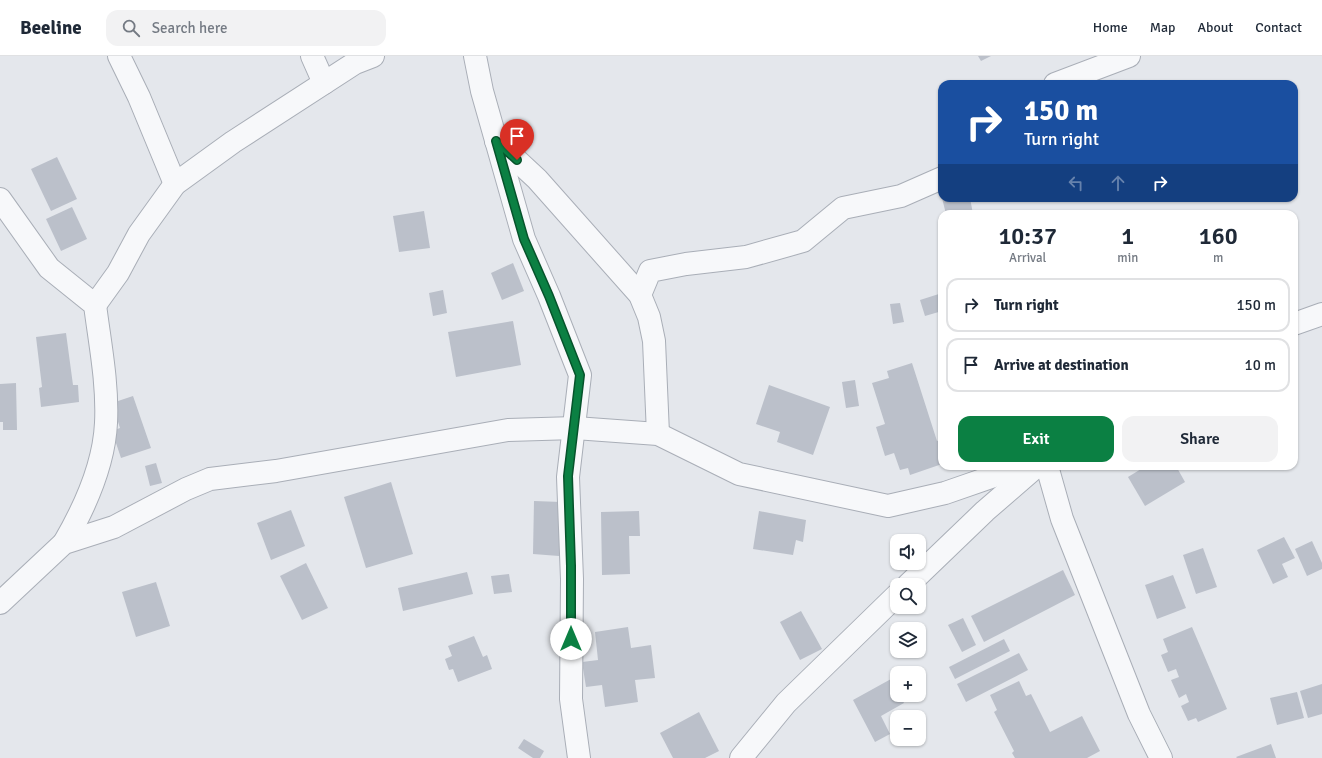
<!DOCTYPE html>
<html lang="en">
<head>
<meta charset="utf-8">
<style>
	:root { --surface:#fff; --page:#f2f2f3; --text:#1f2937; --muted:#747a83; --line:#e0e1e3; --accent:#0b8043 }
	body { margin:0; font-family:Signika,sans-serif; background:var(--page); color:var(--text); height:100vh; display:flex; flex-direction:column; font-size:15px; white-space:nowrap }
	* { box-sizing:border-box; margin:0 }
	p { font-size:13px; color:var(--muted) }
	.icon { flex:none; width:22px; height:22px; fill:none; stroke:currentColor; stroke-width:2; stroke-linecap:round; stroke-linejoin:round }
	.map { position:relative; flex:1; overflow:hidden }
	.side { position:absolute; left:938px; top:154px; width:360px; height:260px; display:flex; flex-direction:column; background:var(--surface); border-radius:12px; box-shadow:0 1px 3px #0004 }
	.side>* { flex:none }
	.top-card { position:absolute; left:938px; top:24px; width:360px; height:122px; border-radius:12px; box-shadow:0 1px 3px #0004; background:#1a4fa0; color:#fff; overflow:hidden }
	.tools { position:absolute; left:890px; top:478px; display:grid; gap:8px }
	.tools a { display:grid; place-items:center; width:36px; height:36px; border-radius:8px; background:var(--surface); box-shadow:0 1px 3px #0004; font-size:20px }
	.pin { position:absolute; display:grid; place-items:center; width:34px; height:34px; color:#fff; margin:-41px -17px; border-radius:50% 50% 50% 0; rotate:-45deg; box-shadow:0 0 4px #0007 }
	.pin .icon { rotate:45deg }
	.me { position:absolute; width:44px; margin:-22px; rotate:0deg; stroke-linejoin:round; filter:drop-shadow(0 0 3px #0008) }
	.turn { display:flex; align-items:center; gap:14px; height:84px; padding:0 20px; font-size:18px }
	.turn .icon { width:52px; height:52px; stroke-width:2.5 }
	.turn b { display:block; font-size:28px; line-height:34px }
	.lanes { display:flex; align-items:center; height:38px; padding:0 20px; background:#0003; justify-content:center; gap:20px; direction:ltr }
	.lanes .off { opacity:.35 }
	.eta { display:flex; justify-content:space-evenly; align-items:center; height:68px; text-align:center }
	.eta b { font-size:24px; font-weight:600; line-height:28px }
	.button { display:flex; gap:8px; margin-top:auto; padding:8px 20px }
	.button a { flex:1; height:46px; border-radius:12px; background:var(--accent); color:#fff; font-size:16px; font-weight:600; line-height:46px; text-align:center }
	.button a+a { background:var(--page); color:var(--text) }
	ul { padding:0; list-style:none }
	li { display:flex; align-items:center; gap:12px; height:54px; margin:0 8px 6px; padding:0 12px; border:2px solid var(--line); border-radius:12px }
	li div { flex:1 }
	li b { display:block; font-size:15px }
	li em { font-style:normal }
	header { display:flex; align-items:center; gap:24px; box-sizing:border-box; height:56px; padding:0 20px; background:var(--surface); border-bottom:1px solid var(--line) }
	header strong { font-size:19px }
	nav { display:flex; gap:22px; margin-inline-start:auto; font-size:14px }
	.search { width:280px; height:36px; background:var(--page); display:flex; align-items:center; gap:10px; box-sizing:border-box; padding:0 14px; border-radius:12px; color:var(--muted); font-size:15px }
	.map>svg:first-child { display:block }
	.building { fill:#bbc0ca }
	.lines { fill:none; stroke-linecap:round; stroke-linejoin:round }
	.minor-casing { stroke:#a9aeb7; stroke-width:24 }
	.minor { stroke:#f7f8fa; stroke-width:22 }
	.route-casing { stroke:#07532c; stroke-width:10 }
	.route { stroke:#0b8043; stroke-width:7 }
</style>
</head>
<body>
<header>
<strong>Beeline</strong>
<div class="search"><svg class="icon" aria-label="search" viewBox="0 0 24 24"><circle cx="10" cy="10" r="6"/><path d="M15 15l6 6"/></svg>Search here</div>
<nav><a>Home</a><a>Map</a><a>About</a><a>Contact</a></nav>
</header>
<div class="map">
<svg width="1322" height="702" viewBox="0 0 1322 702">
	<rect width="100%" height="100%" fill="#e4e7ec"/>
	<!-- building -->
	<g class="building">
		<polygon points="978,0 991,0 981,5"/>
		<polygon points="57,101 77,143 51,155 31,113"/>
		<polygon points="942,142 970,142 973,158 946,158"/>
		<polygon points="72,151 87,183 61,195 46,163"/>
		<polygon points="424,155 430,192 399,196 393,160"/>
		<polygon points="513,207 524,235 502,244 491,217"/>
		<polygon points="443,234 447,257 433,260 429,237"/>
		<polygon points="942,237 942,255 925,260 920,244"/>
		<polygon points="900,247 904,266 893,268 890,248"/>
		<polygon points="513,265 521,309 456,321 448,276"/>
		<polygon points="66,277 73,329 78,329 79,346 41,351 39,332 42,331 36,281"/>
		<polygon points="912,307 937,385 942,383 942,408 910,419 908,412 900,414 894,397 885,400 876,371 885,368 872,327 889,322 887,315"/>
		<polygon points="855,324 859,350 846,352 842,326"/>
		<polygon points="16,327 17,374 3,374 3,366 0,366 0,328"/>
		<polygon points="769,329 830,351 813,399 777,386 780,376 756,368"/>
		<polygon points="133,340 151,392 121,402 112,375 120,372 112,347"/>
		<polygon points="156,407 162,427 150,430 145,410"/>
		<polygon points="1146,410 1176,410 1185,426 1145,450 1128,421"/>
		<polygon points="391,426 413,498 366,512 344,441"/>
		<polygon points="534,445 561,446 559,500 533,498"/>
		<polygon points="291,454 305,490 271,504 257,467"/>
		<polygon points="639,455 640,480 629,480 630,518 602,519 601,456"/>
		<polygon points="759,455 806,464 803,486 796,484 793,499 753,493"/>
		<polygon points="1284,481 1295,502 1282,508 1288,521 1273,528 1257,494"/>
		<polygon points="1312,485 1322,507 1322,513 1307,520 1295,493"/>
		<polygon points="1203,492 1217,531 1196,538 1183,499"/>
		<polygon points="306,507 328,552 302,564 280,520"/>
		<polygon points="1063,514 1075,539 984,586 971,560"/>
		<polygon points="467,516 473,538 403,555 398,532"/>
		<polygon points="509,518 512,536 494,538 491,520"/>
		<polygon points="1173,519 1186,552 1157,563 1145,529"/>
		<polygon points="156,526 170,570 136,581 122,536"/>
		<polygon points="801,555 822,593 800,604 780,566"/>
		<polygon points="963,562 976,589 962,596 948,569"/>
		<polygon points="628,571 631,592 651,589 655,622 635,624 638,646 605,651 602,629 586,631 582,606 598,604 595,576"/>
		<polygon points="1192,571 1227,653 1198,666 1196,662 1188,665 1181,650 1189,646 1186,638 1179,642 1171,624 1179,621 1176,613 1168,616 1161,599 1168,596 1163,583"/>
		<polygon points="474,580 483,601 487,599 492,613 458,626 453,613 449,614 445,603 452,600 448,590"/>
		<polygon points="1004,583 1010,595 955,623 949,611"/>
		<polygon points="1019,597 1028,614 966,646 957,628"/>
		<polygon points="891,623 897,634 897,639 900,639 904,647 881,660 890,678 875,686 853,644"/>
		<polygon points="1019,625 1026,640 1031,638 1050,676 1082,660 1100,695 1087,702 1015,702 1012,697 1014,695 994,656 997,654 990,639"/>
		<polygon points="1322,628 1322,658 1308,662 1300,635"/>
		<polygon points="1297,636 1304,662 1277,669 1270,642"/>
		<polygon points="699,656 719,695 705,702 673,702 660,677"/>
		<polygon points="524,683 544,695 540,702 533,702 518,692"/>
		<polygon points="1271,688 1276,702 1237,702 1236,701"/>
	</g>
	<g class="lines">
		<!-- minor casing -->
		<g class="minor-casing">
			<g id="minor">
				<polyline points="119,0 139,41 175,128"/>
				<polyline points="312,0 324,27"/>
				<polyline points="475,0 482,35 524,183 549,240 580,319 568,421 572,523 571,643 579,702"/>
				<polyline points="1055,28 1129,0"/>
				<polyline points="496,85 537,123 640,239 649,261 654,285 658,378"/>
				<path d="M0 143 49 212 95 249C100 288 108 328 106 367 104 409 85 451 64 487"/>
				<polyline points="640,239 650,215 686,208 746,201 803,185 843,152 901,140 942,122"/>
				<polyline points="95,249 118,217 139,178 175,128 233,86 355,7 373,0"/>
				<polyline points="1294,268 1322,258"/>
				<polyline points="1047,410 1062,463 1139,658 1161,702"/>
				<polyline points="908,529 985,455 1037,410"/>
				<polyline points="0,547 64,487 114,471 186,433 210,423 276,415 508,374 575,372 658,378 739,418 888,450 945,437 1023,410"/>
				<polyline points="741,702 786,647 897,539"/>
			</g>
		</g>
		<!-- minor -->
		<use href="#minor" class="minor"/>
	</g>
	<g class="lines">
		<!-- route casing -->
		<g class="route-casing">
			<polyline id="route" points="517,104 496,85 524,183 549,240 580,319 568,420 571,510 571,583"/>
		</g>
		<!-- route -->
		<use href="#route" class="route"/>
	</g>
</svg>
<div class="tools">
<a><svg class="icon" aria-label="sound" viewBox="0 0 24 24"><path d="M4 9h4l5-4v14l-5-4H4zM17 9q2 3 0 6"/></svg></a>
<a><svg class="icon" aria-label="search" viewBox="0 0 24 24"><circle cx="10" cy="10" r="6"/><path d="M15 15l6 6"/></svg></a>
<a><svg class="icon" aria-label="layers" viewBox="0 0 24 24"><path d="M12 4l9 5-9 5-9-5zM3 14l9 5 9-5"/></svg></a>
<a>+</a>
<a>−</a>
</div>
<div class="pin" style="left:517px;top:104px;background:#d93025"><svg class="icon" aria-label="arrive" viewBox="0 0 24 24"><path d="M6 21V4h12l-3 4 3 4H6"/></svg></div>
<svg class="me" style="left:571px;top:583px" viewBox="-20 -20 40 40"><circle r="19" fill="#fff"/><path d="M0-13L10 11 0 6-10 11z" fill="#0b8043"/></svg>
<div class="top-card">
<div class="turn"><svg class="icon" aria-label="right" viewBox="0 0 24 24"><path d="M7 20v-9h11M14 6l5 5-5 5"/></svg><div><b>150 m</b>Turn right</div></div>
<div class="lanes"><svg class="icon off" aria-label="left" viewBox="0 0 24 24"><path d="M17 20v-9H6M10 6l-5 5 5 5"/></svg><svg class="icon off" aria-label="ahead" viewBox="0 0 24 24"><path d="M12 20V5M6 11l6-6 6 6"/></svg><svg class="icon" aria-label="right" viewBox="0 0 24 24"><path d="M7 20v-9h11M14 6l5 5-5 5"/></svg></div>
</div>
<section class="side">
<div class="eta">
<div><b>10:37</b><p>Arrival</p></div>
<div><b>1</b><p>min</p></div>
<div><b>160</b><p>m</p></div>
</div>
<ul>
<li><svg class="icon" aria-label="right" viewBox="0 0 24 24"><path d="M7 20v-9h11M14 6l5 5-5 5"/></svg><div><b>Turn right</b></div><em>150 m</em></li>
<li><svg class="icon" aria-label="arrive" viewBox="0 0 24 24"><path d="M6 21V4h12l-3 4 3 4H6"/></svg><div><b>Arrive at destination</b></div><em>10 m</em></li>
</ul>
<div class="button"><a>Exit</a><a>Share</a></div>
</section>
</div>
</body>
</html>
